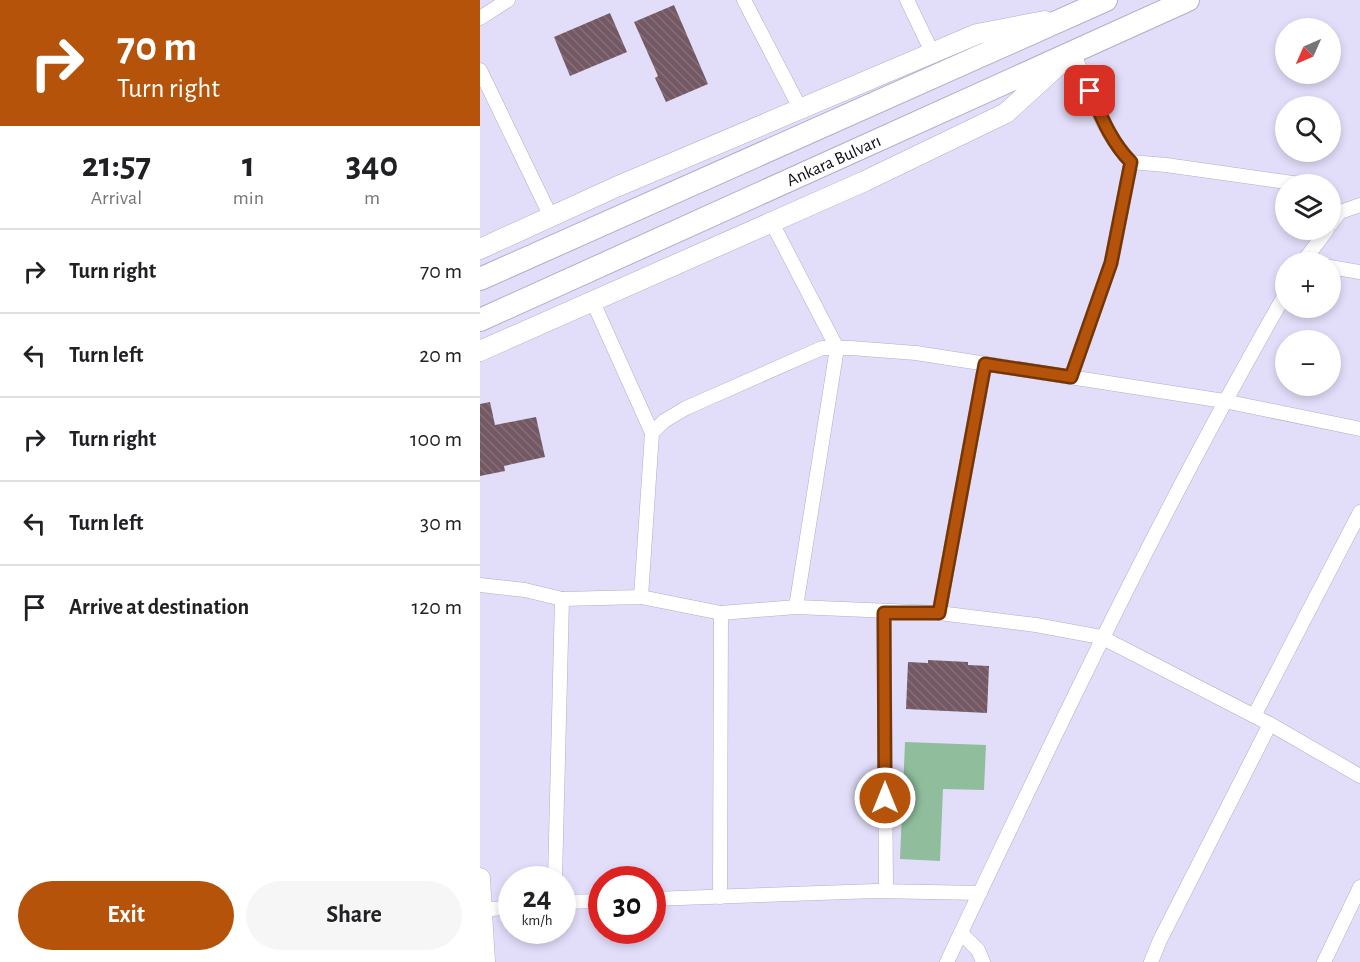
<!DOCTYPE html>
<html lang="en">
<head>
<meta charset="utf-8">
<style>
	:root { --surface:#fff; --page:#f6f6f6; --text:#202124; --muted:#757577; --line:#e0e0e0; --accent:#b45309 }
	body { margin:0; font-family:"Alegreya Sans",sans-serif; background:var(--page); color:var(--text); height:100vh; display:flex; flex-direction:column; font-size:22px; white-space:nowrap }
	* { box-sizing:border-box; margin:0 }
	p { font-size:20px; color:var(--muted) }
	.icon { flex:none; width:33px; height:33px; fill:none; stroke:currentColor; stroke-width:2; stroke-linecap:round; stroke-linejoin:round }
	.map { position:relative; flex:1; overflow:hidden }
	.sheet { display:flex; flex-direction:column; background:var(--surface); width:480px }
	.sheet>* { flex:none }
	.banner { background:#b45309; color:#fff; overflow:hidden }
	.needle { width:39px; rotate:225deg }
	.controls { position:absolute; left:795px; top:18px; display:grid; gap:12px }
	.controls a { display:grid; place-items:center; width:66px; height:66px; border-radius:50%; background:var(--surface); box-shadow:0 3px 9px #0003; font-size:30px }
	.speed { position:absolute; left:18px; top:866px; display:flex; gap:12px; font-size:30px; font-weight:700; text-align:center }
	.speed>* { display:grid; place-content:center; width:78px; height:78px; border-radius:50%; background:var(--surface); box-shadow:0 3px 9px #0003; line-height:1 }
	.speed small { font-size:15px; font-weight:400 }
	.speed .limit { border:9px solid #d22; background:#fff; color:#111 }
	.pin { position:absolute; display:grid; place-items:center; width:51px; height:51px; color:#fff; margin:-26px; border-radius:12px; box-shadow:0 3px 9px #0006 }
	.me { position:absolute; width:66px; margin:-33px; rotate:0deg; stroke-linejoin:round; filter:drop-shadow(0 0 4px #0008) }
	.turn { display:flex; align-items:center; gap:21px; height:126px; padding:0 18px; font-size:27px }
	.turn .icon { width:78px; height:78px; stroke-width:2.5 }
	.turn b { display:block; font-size:42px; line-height:51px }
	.eta { display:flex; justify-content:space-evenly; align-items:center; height:102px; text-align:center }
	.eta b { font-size:36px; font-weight:700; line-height:42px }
	.button { display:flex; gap:12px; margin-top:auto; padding:12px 18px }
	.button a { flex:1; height:69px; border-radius:36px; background:var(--accent); color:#fff; font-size:24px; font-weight:700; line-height:69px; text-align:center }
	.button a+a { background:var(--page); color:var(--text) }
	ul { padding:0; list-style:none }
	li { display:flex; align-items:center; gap:18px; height:84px; padding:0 18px; border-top:2px solid var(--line) }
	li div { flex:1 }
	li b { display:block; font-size:22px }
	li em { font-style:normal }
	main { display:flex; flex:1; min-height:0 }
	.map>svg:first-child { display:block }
	.park { fill:#90be9d }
	.building { fill:url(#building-back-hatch) }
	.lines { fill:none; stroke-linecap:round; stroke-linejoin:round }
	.street-casing { stroke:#b2adc8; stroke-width:15 }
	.secondary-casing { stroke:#b2adc8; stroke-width:21 }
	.primary-casing { stroke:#b2adc8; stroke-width:24 }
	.street { stroke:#fff; stroke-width:14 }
	.secondary { stroke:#fff; stroke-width:20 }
	.primary { stroke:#fff; stroke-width:22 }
	.route-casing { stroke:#753606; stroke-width:15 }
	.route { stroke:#b45309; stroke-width:10 }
	.labels { text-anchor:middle; stroke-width:4.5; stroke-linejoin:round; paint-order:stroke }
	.street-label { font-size:18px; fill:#0e0c15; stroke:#e2defa }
</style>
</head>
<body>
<main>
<section class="sheet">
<div class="banner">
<div class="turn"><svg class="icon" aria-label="right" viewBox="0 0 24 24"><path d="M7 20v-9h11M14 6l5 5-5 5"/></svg><div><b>70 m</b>Turn right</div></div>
</div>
<div class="eta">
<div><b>21:57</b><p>Arrival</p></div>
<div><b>1</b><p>min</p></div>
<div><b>340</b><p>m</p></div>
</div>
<ul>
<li><svg class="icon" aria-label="right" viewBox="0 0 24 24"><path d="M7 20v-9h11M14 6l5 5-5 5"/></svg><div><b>Turn right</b></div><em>70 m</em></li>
<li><svg class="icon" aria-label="left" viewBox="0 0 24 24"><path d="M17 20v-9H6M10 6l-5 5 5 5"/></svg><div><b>Turn left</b></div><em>20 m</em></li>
<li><svg class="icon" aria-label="right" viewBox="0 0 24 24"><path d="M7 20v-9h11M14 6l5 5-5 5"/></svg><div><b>Turn right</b></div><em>100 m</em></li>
<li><svg class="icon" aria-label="left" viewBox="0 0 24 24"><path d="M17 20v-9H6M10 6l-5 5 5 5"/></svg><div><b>Turn left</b></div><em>30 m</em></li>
<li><svg class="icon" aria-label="arrive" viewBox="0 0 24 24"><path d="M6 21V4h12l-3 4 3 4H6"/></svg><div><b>Arrive at destination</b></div><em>120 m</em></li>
</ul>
<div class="button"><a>Exit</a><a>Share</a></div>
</section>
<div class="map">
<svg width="880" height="962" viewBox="0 0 880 962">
	<defs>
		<pattern id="building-back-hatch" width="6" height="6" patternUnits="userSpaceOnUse" patternTransform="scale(1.5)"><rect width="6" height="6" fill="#745964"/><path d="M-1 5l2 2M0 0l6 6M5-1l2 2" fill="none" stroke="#857079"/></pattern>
	</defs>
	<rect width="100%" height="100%" fill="#e2defa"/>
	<!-- park -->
	<polygon class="park" points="425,742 506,745 504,790 463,789 460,861 420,859"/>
	<!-- building -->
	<g class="building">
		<polygon points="194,5 228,84 186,102 175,78 178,76 154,22"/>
		<polygon points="130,13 147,52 90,76 74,37"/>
		<polygon points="10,402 15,425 56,417 65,457 24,466 25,471 0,476 0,404"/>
		<polygon points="448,660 488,662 488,665 509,666 507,713 426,709 428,662 448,663"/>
	</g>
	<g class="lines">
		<!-- street casing -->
		<g class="street-casing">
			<g id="street">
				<polyline points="264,0 321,110"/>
				<polyline points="427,0 453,54"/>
				<polyline points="0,18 28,0"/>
				<path d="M593 52C609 89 622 133 651 162L686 165 820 184"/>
				<polyline points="0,70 71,217"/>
				<polyline points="291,221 357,348 316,607"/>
				<polyline points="850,225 860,212 880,205"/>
				<polyline points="823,262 847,230"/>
				<polyline points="850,267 880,272"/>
				<polyline points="113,302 172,433"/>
				<polyline points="591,377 631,263 651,162"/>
				<polyline points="0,585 45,590 82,599 161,597 241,613 316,607 459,613 556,625 621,637 790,724 880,776"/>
				<polyline points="161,597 172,433 184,421 206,408 342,348 371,348 436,353 744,401 880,429"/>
				<polyline points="404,613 406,891"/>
				<polyline points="459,613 505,364"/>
				<polyline points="774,716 880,512"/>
				<polyline points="75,879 82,599"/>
				<polyline points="240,897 241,613"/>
				<polyline points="172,899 396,891 500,893"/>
				<polyline points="82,902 122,901"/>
				<polyline points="2,910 32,907"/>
				<polyline points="481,933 498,950 503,962"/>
				<path d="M467 962C574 736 681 510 806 293"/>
				<polyline points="671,962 680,940 790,724"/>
				<polyline points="844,962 880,887"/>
			</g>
		</g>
		<!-- secondary casing -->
		<g class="secondary-casing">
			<g id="secondary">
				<polyline points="0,249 136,187 497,34 565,21"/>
				<polyline points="0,351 385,181 526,113 585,59"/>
				<polyline points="0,878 5,962"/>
			</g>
		</g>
		<!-- primary casing -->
		<g class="primary-casing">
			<g id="primary">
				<polyline points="0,279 626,0"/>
				<path id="s1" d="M0 320 708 0"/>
			</g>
		</g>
		<!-- street -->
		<use href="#street" class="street"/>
		<!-- secondary -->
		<use href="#secondary" class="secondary"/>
		<!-- primary -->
		<use href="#primary" class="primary"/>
	</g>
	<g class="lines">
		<!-- route casing -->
		<g class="route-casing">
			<path id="route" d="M405 798 404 613H459L505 364 591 377 631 263 651 162C631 142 621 116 610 91"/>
		</g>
		<!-- route -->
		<use href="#route" class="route"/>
	</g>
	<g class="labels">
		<!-- street labels -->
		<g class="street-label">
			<text dy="6" stroke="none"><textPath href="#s1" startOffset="388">Ankara Bulvarı</textPath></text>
		</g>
	</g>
</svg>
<div class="controls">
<a><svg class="needle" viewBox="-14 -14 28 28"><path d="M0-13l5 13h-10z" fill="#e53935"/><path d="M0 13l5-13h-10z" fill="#757577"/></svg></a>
<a><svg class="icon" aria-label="search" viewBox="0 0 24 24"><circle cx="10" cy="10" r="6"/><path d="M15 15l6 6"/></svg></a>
<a><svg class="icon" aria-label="layers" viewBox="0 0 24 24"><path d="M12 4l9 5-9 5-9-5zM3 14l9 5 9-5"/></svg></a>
<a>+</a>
<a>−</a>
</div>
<div class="speed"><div>24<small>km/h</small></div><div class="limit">30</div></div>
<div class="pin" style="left:610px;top:91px;background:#d93025"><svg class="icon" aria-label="arrive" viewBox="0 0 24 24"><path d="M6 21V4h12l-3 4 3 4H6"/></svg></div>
<svg class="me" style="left:405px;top:798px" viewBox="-20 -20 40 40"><circle r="17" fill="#b45309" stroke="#fff" stroke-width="3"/><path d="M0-11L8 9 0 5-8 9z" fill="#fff"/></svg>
</div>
</main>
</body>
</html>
